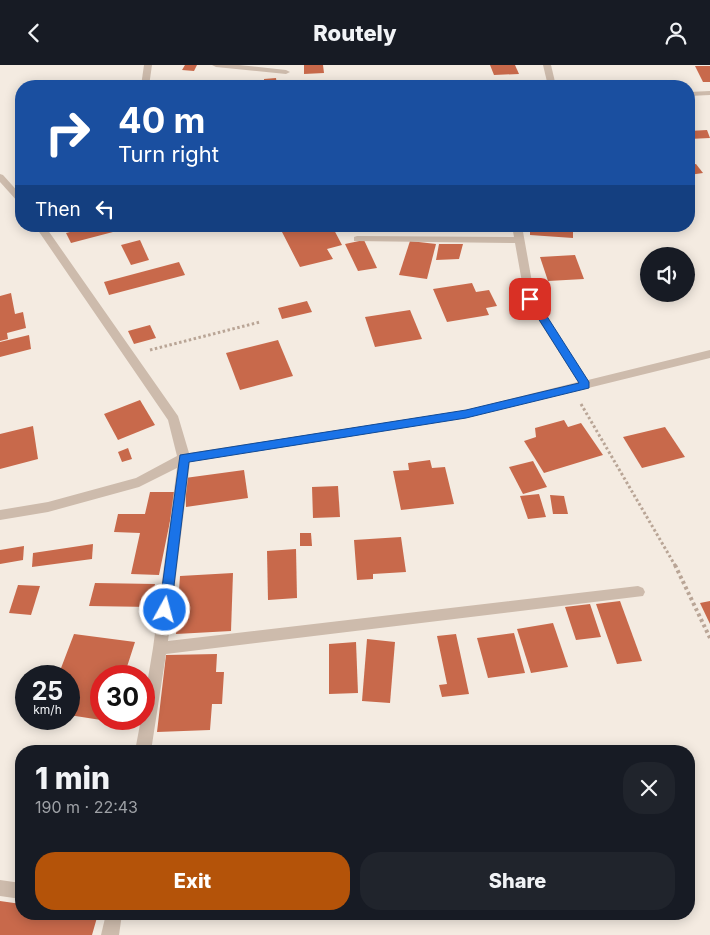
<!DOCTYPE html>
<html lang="en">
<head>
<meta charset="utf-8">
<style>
	:root { --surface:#171b24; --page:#20242c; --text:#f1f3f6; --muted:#9ea1a6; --accent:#b45309 }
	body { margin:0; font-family:Inter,sans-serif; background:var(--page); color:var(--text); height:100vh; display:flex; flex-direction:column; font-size:19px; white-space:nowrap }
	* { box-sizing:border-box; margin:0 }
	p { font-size:16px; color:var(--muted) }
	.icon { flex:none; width:28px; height:28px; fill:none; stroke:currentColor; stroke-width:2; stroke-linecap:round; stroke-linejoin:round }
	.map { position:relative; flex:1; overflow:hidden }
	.details { position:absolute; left:15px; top:680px; width:680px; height:175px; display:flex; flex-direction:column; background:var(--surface); border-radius:20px; box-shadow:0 2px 12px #0003 }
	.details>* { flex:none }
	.top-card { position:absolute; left:15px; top:15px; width:680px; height:152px; border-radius:20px; box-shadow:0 2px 12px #0003; background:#1a4fa0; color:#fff; overflow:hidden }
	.tools { position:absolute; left:640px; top:182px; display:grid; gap:10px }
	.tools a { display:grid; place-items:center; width:55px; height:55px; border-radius:50%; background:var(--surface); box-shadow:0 2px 12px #0003; font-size:25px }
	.speed { position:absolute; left:15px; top:600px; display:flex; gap:10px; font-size:25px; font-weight:700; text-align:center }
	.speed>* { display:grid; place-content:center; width:65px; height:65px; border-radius:50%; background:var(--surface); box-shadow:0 2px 12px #0003; line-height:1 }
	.speed small { font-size:12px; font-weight:400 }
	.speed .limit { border:8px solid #d22; background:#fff; color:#111 }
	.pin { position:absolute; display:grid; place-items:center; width:42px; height:42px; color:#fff; margin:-21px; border-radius:10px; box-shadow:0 2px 8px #0006 }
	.me { position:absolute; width:55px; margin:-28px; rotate:7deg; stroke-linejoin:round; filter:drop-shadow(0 0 4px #0008) }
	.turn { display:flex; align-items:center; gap:18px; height:105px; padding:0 20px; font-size:22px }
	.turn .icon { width:65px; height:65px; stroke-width:2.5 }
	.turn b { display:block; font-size:35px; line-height:42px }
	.then { display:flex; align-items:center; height:48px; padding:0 20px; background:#0003; gap:10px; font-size:19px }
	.round { display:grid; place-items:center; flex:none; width:52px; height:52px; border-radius:20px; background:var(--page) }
	.summary { display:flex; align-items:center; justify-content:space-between; height:85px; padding:0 20px }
	h1 { font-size:30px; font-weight:800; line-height:38px }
	.button { display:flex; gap:10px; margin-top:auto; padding:10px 20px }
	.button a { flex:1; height:58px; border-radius:20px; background:var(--accent); color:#fff; font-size:20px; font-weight:800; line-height:58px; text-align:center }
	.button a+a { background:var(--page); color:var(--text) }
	header { display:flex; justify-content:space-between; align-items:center; height:65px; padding:0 20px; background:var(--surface); font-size:22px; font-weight:800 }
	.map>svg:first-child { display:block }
	.building { fill:#c8694b }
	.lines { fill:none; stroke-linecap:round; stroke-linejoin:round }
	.path-far1 { stroke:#b9a596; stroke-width:3; stroke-dasharray:2.5 2.5; stroke-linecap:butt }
	.path { stroke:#b9a596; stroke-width:4; stroke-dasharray:3 3; stroke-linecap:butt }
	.minor { fill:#cdbbac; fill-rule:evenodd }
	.route { fill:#1a73e8; stroke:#114b97 }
</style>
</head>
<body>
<header><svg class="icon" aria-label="back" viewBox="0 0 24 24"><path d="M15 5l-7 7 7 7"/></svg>Routely<svg class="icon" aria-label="person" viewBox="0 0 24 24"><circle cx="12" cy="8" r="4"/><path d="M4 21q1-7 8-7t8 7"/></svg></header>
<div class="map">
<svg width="710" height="870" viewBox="0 0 710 870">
	<rect width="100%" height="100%" fill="#f4ebe1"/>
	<!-- building -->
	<g class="building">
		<polygon points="185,0 197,0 194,6 182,5"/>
		<polygon points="304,0 323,0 324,8 304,9"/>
		<polygon points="490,0 515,0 519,9 494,10"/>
		<polygon points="695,1 710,1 710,17 703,17"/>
		<polygon points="276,13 277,21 264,21 264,14"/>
		<polygon points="458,15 473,15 475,21 459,21"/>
		<polygon points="707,65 710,73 689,74 689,66"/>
		<polygon points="696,99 703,108 689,110 689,100"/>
		<polygon points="93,161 132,161 132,162 71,178 66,168"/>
		<polygon points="305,161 314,161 316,165 332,161 342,180 327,184 333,194 300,202 282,167"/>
		<polygon points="530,161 573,161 573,173 530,170"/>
		<polygon points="140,175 149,195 131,200 121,180"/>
		<polygon points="364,175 377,203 358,206 345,179"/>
		<polygon points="410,176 436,179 427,214 399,210"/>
		<polygon points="439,179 463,179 459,194 436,195"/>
		<polygon points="575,190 584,214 548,216 540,192"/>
		<polygon points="179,197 185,210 109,230 104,217"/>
		<polygon points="472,218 476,227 489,225 497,241 486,243 489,250 447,257 433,224"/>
		<polygon points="11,228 15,249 23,247 26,263 7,268 8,274 0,276 0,231"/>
		<polygon points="307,236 312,247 282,254 278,243"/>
		<polygon points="410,245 422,274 375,282 365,252"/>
		<polygon points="150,260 156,273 134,279 128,266"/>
		<polygon points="29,270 31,284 0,292 0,277"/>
		<polygon points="278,275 293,311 240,325 226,288"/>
		<polygon points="140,335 155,360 118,375 104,349"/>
		<polygon points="564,355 568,362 581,358 603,390 544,408 524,376 536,372 535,363"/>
		<polygon points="33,361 38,394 0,404 0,369"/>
		<polygon points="665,362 685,392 642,403 623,372"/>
		<polygon points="128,383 132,394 122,397 118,387"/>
		<polygon points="430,395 432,403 445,402 454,439 401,445 393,406 409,405 408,398"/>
		<polygon points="533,396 547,422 523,429 509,402"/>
		<polygon points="244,405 248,433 186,442 185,413"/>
		<polygon points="338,421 340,452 313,453 312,422"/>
		<polygon points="150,427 176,427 159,510 131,509 140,468 114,467 118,449 145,449"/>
		<polygon points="539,429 546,452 528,454 520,431"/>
		<polygon points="550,430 564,431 568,449 553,449"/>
		<polygon points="300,468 311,468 312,481 300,481"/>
		<polygon points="401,472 406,507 373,509 373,514 357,515 354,475"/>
		<polygon points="93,479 92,494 32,502 33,488"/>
		<polygon points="24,481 23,495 0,499 0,485"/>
		<polygon points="296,484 297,533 268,535 267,486"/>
		<polygon points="233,508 231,566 176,569 180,511"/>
		<polygon points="95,518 155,519 151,542 89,541"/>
		<polygon points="18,520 40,521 31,550 9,548"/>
		<polygon points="620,536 642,596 617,599 596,539"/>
		<polygon points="710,536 710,559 700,538"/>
		<polygon points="590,539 601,572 576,575 565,542"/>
		<polygon points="553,558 568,602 531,608 517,564"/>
		<polygon points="514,568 525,608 488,613 477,573"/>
		<polygon points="74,569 135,577 124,611 101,611 101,655 69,650 69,611 58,611"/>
		<polygon points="456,569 469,629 442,632 439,620 447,619 437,571"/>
		<polygon points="367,574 395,577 390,638 362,636"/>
		<polygon points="356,577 358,628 329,629 329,579"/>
		<polygon points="217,589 216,607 224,607 222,639 212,639 210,665 157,667 166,590"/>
		<polygon points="0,836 21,839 21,849 98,849 92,870 0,870"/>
	</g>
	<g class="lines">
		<!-- path-far1 -->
		<g class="path-far1">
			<polyline points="150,285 260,257"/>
			<polyline points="581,339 676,502"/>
		</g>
		<!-- path -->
		<polyline class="path" points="675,500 710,573"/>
		<!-- minor -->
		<g class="minor">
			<polygon points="144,0 152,0 149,21 141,21"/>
			<polygon points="212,0 239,0 286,5 290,7 286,9 216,2"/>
			<polygon points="543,0 551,0 556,21 548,21"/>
			<polygon points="710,26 710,30 689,31 689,27"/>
			<polygon points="0,109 3,110 21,130 21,138 18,137 0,117"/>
			<polygon points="35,161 45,161 178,351 189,388 466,345 578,317 525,234 515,178 354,176 354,172 357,171 514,172 512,161 522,161 535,234 588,315 710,285 710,293 466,353 190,397 168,576 638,521 643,523 645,527 643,531 166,589 151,686 135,686 141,654 144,654 144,637 153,583 177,403 139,422 48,447 0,455 0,445 48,437 136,413 177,391 168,355"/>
			<polygon points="0,815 21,818 21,834 0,831"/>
			<polygon points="106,849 122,849 119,870 101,870"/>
		</g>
	</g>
	<!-- route -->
	<polygon class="route" points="530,230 534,231 589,317 589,323 466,353 189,397 171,545 170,549 165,551 161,549 159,545 180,390 466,345 579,318 526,234"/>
</svg>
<div class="tools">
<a><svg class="icon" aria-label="sound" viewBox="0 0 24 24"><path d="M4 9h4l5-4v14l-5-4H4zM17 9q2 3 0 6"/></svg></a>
</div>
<div class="speed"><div>25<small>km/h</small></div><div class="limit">30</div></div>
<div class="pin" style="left:530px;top:234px;background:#d93025"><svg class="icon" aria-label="arrive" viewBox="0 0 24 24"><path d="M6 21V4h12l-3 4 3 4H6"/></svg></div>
<svg class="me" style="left:165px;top:545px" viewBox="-20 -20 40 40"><circle r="17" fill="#1a73e8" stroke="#fff" stroke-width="3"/><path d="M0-11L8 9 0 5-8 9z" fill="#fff"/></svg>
<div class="top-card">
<div class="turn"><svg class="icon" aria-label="right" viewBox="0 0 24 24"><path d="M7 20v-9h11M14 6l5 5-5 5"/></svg><div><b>40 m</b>Turn right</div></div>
<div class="then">Then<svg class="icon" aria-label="left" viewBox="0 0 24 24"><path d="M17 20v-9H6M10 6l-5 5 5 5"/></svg></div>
</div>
<section class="details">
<div class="summary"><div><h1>1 min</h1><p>190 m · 22:43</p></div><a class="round"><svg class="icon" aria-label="close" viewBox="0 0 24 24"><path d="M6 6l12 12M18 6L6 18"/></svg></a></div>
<div class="button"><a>Exit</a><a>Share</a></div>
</section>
</div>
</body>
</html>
